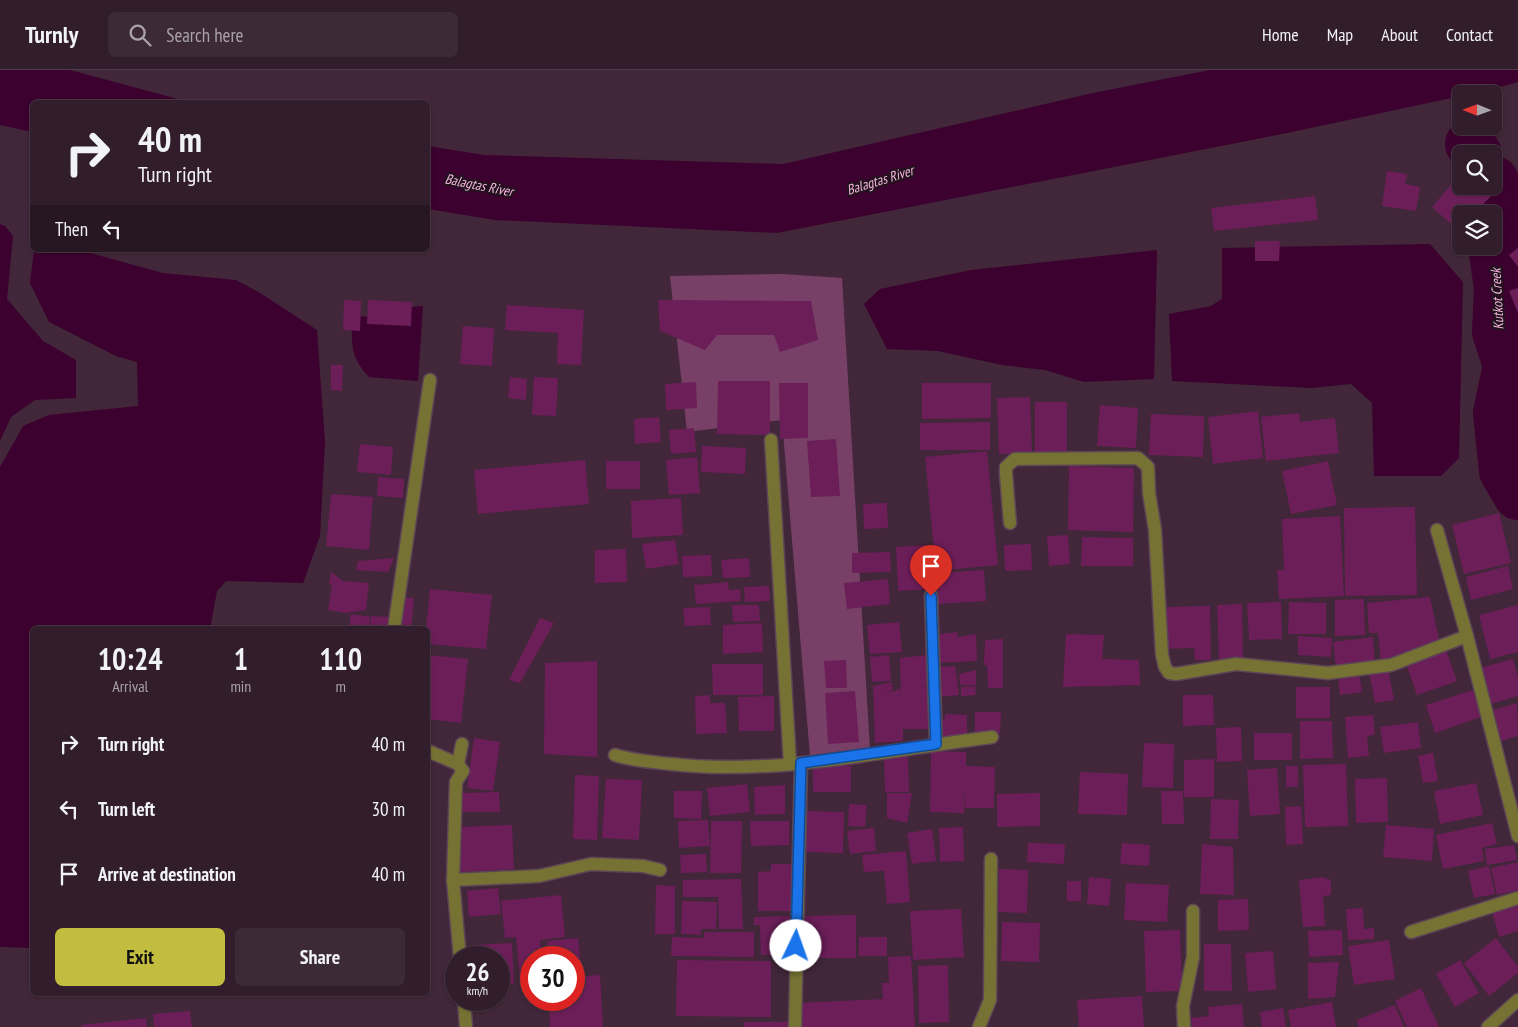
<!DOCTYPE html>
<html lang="en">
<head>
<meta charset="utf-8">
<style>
	:root { --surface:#311d2b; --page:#3d2a37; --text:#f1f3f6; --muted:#a8a2a9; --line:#4c3b47; --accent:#c3bd3f }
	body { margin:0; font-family:"PT Sans Narrow",sans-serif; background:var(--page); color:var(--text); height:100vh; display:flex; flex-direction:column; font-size:19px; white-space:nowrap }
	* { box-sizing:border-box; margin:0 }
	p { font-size:16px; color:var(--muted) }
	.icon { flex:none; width:28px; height:28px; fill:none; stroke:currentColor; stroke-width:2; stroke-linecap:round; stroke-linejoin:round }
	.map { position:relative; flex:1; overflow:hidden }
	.details { position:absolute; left:30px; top:556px; width:400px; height:370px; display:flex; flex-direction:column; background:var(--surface); border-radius:8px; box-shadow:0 1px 4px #0004,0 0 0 1px var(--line) }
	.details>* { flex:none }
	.guide { position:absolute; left:30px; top:30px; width:400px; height:152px; border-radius:8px; box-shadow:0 1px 4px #0004,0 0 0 1px var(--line); background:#311d2b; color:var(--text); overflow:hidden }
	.needle { width:32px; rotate:271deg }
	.tools { position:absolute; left:1452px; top:15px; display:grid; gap:10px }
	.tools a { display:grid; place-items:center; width:50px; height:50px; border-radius:8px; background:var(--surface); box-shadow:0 1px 4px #0004,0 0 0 1px var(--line); font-size:25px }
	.speed { position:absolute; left:445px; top:876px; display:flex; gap:10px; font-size:25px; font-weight:700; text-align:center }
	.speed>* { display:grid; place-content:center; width:65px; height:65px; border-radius:50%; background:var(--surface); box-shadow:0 1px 4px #0004,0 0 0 1px var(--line); line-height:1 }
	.speed small { font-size:12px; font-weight:400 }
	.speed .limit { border:8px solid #d22; background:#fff; color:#111 }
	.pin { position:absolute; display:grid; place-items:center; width:42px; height:42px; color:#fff; margin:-51px -21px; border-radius:50% 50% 50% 0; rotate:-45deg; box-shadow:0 0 5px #0007 }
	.pin .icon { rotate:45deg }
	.me { position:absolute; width:55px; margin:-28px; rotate:3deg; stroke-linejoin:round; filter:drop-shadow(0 0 4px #0008) }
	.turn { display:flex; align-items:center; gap:18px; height:105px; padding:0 25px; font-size:22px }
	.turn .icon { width:65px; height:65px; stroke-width:2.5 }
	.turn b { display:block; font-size:35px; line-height:42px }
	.then { display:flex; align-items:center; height:48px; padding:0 25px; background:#0003; gap:10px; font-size:19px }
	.eta { display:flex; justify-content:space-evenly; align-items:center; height:85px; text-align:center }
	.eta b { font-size:30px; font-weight:700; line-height:35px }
	.button { display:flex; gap:10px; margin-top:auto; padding:10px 25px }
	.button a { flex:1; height:58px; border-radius:8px; background:var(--accent); color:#111; font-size:20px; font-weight:700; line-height:58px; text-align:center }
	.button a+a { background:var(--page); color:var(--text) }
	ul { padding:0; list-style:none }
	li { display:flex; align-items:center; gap:15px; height:65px; padding:0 25px }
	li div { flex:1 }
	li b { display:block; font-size:19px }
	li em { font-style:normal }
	header { display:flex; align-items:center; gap:30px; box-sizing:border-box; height:70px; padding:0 25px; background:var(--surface); border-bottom:1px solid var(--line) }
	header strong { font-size:24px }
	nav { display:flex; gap:28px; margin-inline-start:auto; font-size:18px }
	.search { width:350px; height:45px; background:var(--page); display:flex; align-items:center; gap:12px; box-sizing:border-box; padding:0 18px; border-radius:8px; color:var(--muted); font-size:19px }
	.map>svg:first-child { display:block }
	.green { fill:#784067 }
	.water { fill:#3c012e }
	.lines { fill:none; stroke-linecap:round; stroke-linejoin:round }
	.river { stroke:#3c012e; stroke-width:50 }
	.building { fill:#6c1e58 }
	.lane-casing { stroke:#5e4556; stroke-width:15 }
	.street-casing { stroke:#5e4556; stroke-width:15 }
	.lane { stroke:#757233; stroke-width:12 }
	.street { stroke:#757233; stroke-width:12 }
	.route-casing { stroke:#114b97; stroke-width:12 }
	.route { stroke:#1a73e8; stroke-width:9 }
	.labels { text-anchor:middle; stroke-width:4; stroke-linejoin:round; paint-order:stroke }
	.water-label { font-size:14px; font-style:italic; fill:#f6b3df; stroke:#20141c }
</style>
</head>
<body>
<header>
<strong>Turnly</strong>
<div class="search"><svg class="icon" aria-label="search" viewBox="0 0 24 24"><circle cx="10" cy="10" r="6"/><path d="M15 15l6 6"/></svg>Search here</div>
<nav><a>Home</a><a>Map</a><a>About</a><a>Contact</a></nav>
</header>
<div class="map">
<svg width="1518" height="957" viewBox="0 0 1518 957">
	<rect width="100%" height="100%" fill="#412739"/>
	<!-- green -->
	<polygon class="green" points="783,204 842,208 870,680 810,686 782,350 687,362 670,206"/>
	<!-- water -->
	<g class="water">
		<polygon points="0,0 70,0 189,32 32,32 32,62 0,55"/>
		<polygon points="1210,0 1518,0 1518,12 1482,22 1461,24 1461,26 1287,63 777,163 495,150 428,139 428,76 484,85 783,94 1093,23"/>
		<polygon points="0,154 5,156 13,166 7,229 43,271 76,290 76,328 35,330 11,347 0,371"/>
		<polygon points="1430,174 1463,212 1459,388 1441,406 1374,406 1372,333 1351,314 1312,318 1172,311 1169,244 1211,236 1222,229 1222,178"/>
		<polygon points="34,180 79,180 163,203 236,210 260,223 317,260 325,372 320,466 303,513 226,511 217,521 210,559 32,559 32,878 3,877 0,877 0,397 23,356 49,345 138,336 137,292 116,286 49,252 30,213"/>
		<polygon points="1157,180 1154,309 1084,312 1045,300 1002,295 938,281 887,279 864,234 880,219 971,200"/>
		<path d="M423 236 418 311 369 307C353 290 351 278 352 255L360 246 384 249 410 243 412 237Z"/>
	</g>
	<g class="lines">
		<!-- river -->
		<g class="river">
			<polyline points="1470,74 1477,84"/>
			<polyline points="1494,111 1499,137 1494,164"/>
			<polyline points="1493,176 1499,218 1497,262 1508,295 1498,343 1504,401 1518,425"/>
		</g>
	</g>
	<!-- building -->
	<g class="building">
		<polygon points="1387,101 1407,104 1405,114 1420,117 1416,141 1382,136"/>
		<polygon points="1461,103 1461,116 1483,116 1492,125 1474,144 1461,144 1461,158 1459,161 1432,137"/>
		<polygon points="1315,126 1318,150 1214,161 1211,138"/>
		<polygon points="1255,171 1280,171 1279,191 1255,191"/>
		<polygon points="1518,178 1518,197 1509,185"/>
		<polygon points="1518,218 1518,243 1509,221"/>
		<polygon points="344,230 361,231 360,261 343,260"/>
		<polygon points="368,230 412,232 411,256 367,254"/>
		<polygon points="658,230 811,231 818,270 780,282 774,265 717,265 705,280 660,261"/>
		<polygon points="507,235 584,240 581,295 557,294 558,263 505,260"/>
		<polygon points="463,256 494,258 492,296 460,294"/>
		<polygon points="331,295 343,295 342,321 331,320"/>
		<polygon points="510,307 527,309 526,330 508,328"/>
		<polygon points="534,307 558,308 556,346 532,345"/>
		<polygon points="718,311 770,311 770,365 717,364"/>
		<polygon points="696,312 697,338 666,340 665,314"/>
		<polygon points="779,313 808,313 808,368 780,369"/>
		<polygon points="922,313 991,313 991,348 922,349"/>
		<polygon points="1030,327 1032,383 999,384 997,328"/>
		<rect x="1035" y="332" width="32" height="52"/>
		<polygon points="1100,335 1138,338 1136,378 1097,376"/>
		<polygon points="1258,341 1263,388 1213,394 1208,347"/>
		<polygon points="1299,343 1300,352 1335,348 1339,383 1266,391 1261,347"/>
		<polygon points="1151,344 1204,346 1203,387 1149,385"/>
		<polygon points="659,347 661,372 635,374 634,349"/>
		<polygon points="990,352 990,380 920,380 920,353"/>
		<polygon points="694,358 696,382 671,384 669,360"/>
		<polygon points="836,369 840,426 811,427 807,371"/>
		<polygon points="360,374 393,377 391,405 357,402"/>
		<polygon points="702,376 746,378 745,404 701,402"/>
		<polygon points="987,381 998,495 936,501 925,387"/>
		<polygon points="697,387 700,423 669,425 666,390"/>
		<polygon points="585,390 589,434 478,444 474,400"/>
		<rect x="606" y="391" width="34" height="28"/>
		<polygon points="1328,391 1337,435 1291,444 1282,401"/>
		<polygon points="1069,396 1134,398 1133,462 1068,460"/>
		<polygon points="378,407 404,409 403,428 377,426"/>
		<polygon points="331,424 373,427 369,480 326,476"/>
		<polygon points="681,428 683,465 632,468 631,431"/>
		<polygon points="887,433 888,458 864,459 863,434"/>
		<polygon points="1415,437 1417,525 1345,526 1344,438"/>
		<polygon points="1499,443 1511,493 1464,504 1452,455"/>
		<polygon points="1340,446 1344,526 1279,529 1277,500 1284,500 1282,449"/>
		<polygon points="1068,465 1070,494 1049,496 1047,466"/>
		<polygon points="1082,467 1133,468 1133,496 1081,496"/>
		<polygon points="675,470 679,494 646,499 642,474"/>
		<polygon points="1031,474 1032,500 1005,501 1004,475"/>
		<polygon points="931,475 933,519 898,521 896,477"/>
		<polygon points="626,479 627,512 595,513 595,480"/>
		<polygon points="890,482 891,502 852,503 852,483"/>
		<polygon points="711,485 712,506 683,507 682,486"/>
		<polygon points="394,488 388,502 356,500 358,491"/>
		<polygon points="749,488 750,507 723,508 721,490"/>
		<polygon points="1508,496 1513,519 1471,530 1466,507"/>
		<polygon points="984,500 986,531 938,534 936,503"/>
		<polygon points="331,502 343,511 369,513 366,540 345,543 328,540 332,515 329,514"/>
		<polygon points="888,509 890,534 847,539 844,513"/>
		<polygon points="728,512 729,520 740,519 741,531 696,534 694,515"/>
		<polygon points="769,516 770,531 745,532 744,517"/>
		<polygon points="430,519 492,525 486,579 428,574 426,559"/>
		<polygon points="402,527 414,528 411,559 400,559"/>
		<polygon points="1430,527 1440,574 1381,592 1378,563 1369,563 1367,533"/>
		<polygon points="1364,529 1365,565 1335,566 1335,530"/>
		<polygon points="1281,532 1282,569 1249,570 1247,533"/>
		<polygon points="1289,532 1326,533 1326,564 1288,564"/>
		<polygon points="1242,534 1243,588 1219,589 1217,535"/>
		<polygon points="732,535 759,535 760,551 733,552"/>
		<polygon points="1518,535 1518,582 1490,589 1479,545"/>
		<polygon points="1210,536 1211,590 1195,590 1194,578 1165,579 1164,537"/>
		<polygon points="710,537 711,555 685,556 683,538"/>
		<polygon points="351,544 370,547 369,559 349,559"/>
		<polygon points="371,546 391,547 390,559 370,559"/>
		<polygon points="540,548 554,553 520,613 509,610"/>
		<polygon points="899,552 902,582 870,584 867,555"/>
		<polygon points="762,553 763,582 723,584 723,555"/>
		<polygon points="957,562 958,567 976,564 977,591 936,593 934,565"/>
		<polygon points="1066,564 1104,565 1102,589 1139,590 1140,615 1063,617"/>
		<polygon points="1298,566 1332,568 1331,587 1298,585"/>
		<polygon points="1373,567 1375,593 1336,598 1333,572"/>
		<polygon points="1003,569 1003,618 988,618 987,595 984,595 985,570"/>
		<polygon points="1446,580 1457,611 1417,625 1406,593"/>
		<polygon points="428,585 468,589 461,653 428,649"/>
		<polygon points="889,585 891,611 872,612 870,587"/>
		<polygon points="927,585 929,616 919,617 928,617 931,646 902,646 929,646 930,659 903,659 903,671 875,673 873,616 892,612 893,621 882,622 893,622 900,618 901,631 900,588"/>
		<polygon points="1513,589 1518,608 1518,626 1491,634 1480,598"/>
		<polygon points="846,590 847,618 826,618 824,591"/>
		<polygon points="597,591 597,687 544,684 545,593"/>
		<polygon points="712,594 763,594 763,625 713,625"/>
		<polygon points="955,596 959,625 939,627 939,614 948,613 939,613 938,597"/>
		<polygon points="1388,599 1394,630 1375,633 1369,602"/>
		<polygon points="976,600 976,615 960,615 959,604"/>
		<polygon points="1359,603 1362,622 1340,625 1338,606"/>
		<polygon points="975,616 976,625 961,626 961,617"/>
		<rect x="1296" y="617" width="34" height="31"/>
		<polygon points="1473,620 1481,647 1435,663 1426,635"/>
		<polygon points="855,621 859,672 828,674 825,623"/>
		<polygon points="710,625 710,633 725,633 727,663 696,664 695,626"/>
		<polygon points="1183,625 1213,625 1214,655 1183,656"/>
		<polygon points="774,626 774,661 739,661 738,627"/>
		<polygon points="1517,633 1518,666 1501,671 1493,640"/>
		<polygon points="975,642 1001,642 1000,663 975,663"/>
		<polygon points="945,644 967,645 967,666 941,667 940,650 945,649"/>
		<polygon points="1373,645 1375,664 1367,667 1369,686 1348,688 1345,647"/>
		<polygon points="1300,651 1332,651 1333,688 1300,689"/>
		<polygon points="1418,652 1421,678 1384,683 1380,657"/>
		<polygon points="1241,657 1242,691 1217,692 1216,658"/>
		<rect x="1254" y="663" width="38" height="27"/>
		<polygon points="474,668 500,672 493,721 467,718"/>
		<polygon points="1144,673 1174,674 1173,718 1142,717"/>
		<polygon points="931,681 966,682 966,696 995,697 994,738 965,738 965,715 964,743 930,742"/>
		<polygon points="908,683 909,722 885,722 884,684"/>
		<polygon points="1433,683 1438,711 1423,713 1418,686"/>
		<polygon points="1214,689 1214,727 1184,727 1184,690"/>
		<polygon points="1346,694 1348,756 1305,757 1303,695"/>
		<rect x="813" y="696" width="38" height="26"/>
		<rect x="1286" y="696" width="12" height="21"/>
		<polygon points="1277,698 1280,744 1250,746 1247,700"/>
		<polygon points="1080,702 1128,704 1127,745 1078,744"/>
		<polygon points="575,705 599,706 597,770 573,769"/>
		<polygon points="1387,708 1388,752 1356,753 1355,709"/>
		<polygon points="606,709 642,710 639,770 602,768"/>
		<polygon points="1476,713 1483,745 1440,754 1434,721"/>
		<polygon points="747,714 750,742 710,746 707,718"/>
		<polygon points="785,715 785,744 755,745 754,717"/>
		<polygon points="674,721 702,721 701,749 674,748"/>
		<polygon points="1161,721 1183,721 1184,754 1162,754"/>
		<polygon points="499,722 500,742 461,742 460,723"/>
		<polygon points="887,723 912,723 907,753 887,748"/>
		<polygon points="1040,723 1040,756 997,757 997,724"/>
		<polygon points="1211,729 1239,730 1238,769 1210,769"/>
		<polygon points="849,734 867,735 865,757 848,756"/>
		<polygon points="1301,736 1303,774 1286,775 1285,737"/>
		<polygon points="806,741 844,742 843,783 804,782"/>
		<polygon points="708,750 710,776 679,778 678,751"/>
		<polygon points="711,751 742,751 741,803 710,803"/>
		<polygon points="750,751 789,751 789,775 751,776"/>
		<polygon points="1492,753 1497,774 1482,778 1484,791 1443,799 1436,765"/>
		<polygon points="512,755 514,799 461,802 459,757"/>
		<polygon points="1386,755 1434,759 1432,791 1383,787"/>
		<polygon points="963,757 964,791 940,792 939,758"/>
		<polygon points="874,758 876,781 850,784 847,761"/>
		<polygon points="932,759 936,791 912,794 907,763"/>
		<polygon points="1028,773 1065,774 1064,794 1027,792"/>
		<polygon points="1122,773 1150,775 1149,796 1120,794"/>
		<polygon points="1202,774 1233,777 1234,825 1200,824"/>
		<polygon points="1514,775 1517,790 1487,795 1485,779"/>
		<polygon points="906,781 910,832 887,834 884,801 864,802 862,785"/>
		<polygon points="706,784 707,802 681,803 680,785"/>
		<polygon points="1518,792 1518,820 1497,825 1491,798"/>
		<polygon points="771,794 792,794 792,841 758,841 758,802 771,801"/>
		<polygon points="1489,796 1495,824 1474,828 1468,801"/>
		<polygon points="999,799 1028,800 1027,843 998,842"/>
		<polygon points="1089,807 1111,809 1109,836 1087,834"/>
		<polygon points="1323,807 1331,810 1331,825 1323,826 1325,856 1303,857 1299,810"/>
		<polygon points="741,809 743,859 719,859 718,827 683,827 683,810"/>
		<rect x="1067" y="811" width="14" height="20"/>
		<polygon points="1126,813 1169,815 1167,852 1124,850"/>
		<polygon points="656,815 675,816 675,864 655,864"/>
		<polygon points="498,818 501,844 469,847 467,821"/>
		<polygon points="561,825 565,867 540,870 542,888 531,888 531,908 520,909 516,867 505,868 501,831"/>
		<polygon points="1248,829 1249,860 1218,861 1218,830"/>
		<polygon points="682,831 717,832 716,859 701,859 701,865 681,864"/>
		<polygon points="1518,834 1518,861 1499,867 1492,841"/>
		<polygon points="1363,838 1364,859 1374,858 1374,869 1348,870 1346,839"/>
		<polygon points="961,839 964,887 913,890 910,841"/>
		<polygon points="856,845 856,888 801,888 801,846"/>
		<polygon points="793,846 794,885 761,885 760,855 754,855 754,847"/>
		<polygon points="1002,852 1040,853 1039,892 1001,891"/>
		<polygon points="1180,860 1182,921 1146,922 1144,861"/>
		<polygon points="1342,860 1343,885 1309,887 1308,861"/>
		<polygon points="704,862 754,862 754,887 671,886 672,867 704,868"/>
		<rect x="859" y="867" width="28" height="19"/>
		<polygon points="578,868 581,897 574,897 574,888 549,888 547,871"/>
		<polygon points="1496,868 1518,897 1518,903 1489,926 1464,893"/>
		<polygon points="1389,870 1395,909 1354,915 1348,876"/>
		<polygon points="512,873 514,914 499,915 499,888 474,888 473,875"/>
		<polygon points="1204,874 1231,874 1232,921 1204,921"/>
		<polygon points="1273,881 1276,919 1248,922 1245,883"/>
		<polygon points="911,886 915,957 798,957 797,933 883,929 882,913 889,913 888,887"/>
		<polygon points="677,890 771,891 771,947 676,946"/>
		<polygon points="1460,890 1479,923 1455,937 1436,904"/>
		<polygon points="1339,892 1335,927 1308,929 1308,893"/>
		<polygon points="948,895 949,952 919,953 918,896"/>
		<polygon points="600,905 603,957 550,957 549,930 574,930 574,907"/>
		<polygon points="1421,918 1439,957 1407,957 1395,931"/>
		<polygon points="1142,926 1144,957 1079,957 1077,930"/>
		<polygon points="1332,932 1336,957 1291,957 1288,940"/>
		<polygon points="1242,934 1244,957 1192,957 1191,948 1209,946 1208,937"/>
		<polygon points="1395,935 1404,957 1359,957 1357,950"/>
		<polygon points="1283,938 1286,957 1262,957 1260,942"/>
		<polygon points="190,941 192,957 154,957 153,944"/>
		<polygon points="146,948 147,957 82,957 81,955"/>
		<rect x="744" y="952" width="45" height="5"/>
	</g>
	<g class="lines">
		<!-- lane casing -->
		<g class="lane-casing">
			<g id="lane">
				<polyline points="1010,453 1006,404 1006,397 1015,389 1138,388 1148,397 1149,423 1155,460 1162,585 1165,597 1169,603 1176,604 1236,594 1328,603 1391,595 1467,566"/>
				<polyline points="931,525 936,674"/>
				<polyline points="1411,862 1518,828"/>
			</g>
		</g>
		<!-- street casing -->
		<g class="street-casing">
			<g id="street">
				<polyline points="771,370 790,694"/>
				<polyline points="1437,460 1467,566 1518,766"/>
				<polyline points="394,559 430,310"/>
				<polyline points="428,681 458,694"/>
				<path d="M615 685C634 691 652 692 671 694 778 706 886 680 992 667"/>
				<polyline points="453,810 539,806 591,794 643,796 660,800"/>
				<polyline points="460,888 453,810 456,712 463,701 458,694 462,674"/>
				<polyline points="464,930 466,957"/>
				<polyline points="795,957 801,693"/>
				<polyline points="979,957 990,930 991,789"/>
				<polyline points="1184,957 1183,936 1193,887 1193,841"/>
				<polyline points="1488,957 1518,930"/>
			</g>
		</g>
		<!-- lane -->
		<use href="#lane" class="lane"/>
		<!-- street -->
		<use href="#street" class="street"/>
	</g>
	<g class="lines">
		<!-- route casing -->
		<g class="route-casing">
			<polyline id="route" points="796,876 801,693 936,674 931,526"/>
		</g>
		<!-- route -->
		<use href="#route" class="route"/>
	</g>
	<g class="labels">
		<!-- water labels -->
		<g class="water-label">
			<text transform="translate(880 110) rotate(-17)" y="5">Balagtas River</text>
			<text transform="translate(479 115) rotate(11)" y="5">Balagtas River</text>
			<text transform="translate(1497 229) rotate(-93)" y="5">Kutkot Creek</text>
		</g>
	</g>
</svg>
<div class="tools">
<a><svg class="needle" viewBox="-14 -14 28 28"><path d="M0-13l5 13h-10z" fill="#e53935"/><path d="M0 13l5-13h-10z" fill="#a8a2a9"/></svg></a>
<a><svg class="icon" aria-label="search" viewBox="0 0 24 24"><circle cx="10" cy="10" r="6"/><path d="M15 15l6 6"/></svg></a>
<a><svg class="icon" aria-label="layers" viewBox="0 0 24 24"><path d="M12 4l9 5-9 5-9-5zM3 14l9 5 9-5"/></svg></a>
</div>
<div class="speed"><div>26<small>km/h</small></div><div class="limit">30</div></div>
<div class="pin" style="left:931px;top:526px;background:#d93025"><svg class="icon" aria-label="arrive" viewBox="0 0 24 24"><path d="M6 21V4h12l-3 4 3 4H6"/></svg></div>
<svg class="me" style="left:796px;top:876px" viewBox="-20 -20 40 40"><circle r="19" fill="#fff"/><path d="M0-13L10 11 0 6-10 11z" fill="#1a73e8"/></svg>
<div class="guide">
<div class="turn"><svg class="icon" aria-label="right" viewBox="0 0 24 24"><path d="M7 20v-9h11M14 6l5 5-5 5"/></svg><div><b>40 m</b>Turn right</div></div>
<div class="then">Then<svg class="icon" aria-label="left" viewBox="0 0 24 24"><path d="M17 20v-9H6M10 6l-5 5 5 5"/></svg></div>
</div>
<section class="details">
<div class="eta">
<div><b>10:24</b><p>Arrival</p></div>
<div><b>1</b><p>min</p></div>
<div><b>110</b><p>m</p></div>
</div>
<ul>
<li><svg class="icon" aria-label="right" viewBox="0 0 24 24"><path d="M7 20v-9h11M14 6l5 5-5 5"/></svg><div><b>Turn right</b></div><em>40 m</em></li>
<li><svg class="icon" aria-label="left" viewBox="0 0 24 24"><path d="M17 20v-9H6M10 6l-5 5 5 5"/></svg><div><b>Turn left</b></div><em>30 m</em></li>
<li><svg class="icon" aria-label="arrive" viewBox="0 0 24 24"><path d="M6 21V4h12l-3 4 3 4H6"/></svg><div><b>Arrive at destination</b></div><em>40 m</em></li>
</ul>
<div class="button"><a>Exit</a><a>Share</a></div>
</section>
</div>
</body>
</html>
